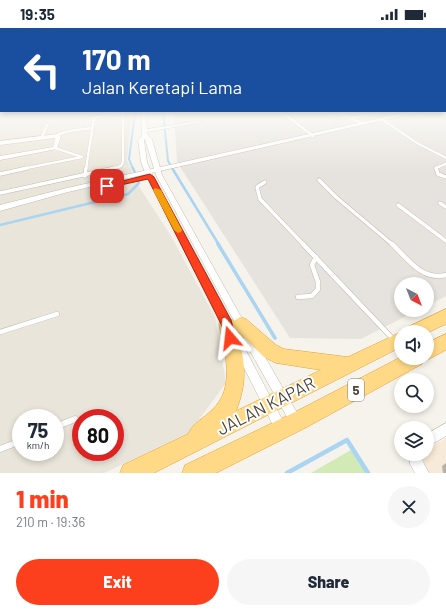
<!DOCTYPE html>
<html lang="en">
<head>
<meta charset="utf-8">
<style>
	:root { --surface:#fff; --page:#f6f6f7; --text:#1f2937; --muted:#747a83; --accent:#fc3f1d }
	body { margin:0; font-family:Barlow,sans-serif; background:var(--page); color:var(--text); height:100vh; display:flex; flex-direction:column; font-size:15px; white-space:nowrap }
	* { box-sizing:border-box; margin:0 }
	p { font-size:13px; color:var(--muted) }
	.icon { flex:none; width:22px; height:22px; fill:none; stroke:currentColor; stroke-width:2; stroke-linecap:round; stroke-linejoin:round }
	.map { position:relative; height:445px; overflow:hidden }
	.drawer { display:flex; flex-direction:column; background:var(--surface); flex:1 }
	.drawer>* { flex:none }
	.top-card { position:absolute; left:0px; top:0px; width:446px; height:84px; box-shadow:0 2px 6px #0003; background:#1a4fa0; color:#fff; overflow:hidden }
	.needle { width:26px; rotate:138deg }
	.controls { position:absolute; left:394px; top:249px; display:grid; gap:8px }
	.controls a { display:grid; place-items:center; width:40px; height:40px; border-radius:50%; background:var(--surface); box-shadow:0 2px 6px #0003; font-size:20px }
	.speed { position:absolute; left:12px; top:381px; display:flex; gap:8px; font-size:20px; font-weight:700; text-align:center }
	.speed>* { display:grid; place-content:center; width:52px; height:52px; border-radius:50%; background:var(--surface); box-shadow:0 2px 6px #0003; line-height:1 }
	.speed small { font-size:10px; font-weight:400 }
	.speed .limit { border:6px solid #d22; background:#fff; color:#111 }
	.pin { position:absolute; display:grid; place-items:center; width:34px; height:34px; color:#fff; margin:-17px; border-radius:8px; box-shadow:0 2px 6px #0006 }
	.me { position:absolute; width:44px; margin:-22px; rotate:343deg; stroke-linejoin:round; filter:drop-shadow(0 0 3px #0008) }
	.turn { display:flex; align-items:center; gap:14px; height:84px; padding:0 16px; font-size:18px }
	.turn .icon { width:52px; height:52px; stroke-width:2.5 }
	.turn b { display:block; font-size:28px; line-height:34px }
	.round { display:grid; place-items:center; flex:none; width:42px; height:42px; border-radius:21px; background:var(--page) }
	.headline { display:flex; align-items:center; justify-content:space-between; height:68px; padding:0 16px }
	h1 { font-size:24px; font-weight:800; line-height:30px; color:var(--accent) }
	.primary-button { display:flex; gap:8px; margin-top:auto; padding:8px 16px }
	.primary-button a { flex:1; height:46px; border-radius:24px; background:var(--accent); color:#fff; font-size:16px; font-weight:800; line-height:46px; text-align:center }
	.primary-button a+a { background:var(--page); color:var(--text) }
	.status { display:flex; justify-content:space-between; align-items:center; height:28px; padding:0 20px; background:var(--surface); direction:ltr }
	.status svg { height:11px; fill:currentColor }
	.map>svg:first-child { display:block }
	.residential { fill:#eae5da; fill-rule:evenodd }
	.commercial { fill:#f7ead8 }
	.industrial { fill:#e6e2dd }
	.green { fill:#d2eab5 }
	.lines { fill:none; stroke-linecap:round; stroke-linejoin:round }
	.stream-far3 { stroke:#a9d4f2; stroke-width:2 }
	.stream-far2 { stroke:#a9d4f2; stroke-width:2.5 }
	.stream-far1 { stroke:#a9d4f2; stroke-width:3.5 }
	.stream { stroke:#a9d4f2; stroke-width:4.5 }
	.service-far3-casing { stroke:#c2bbae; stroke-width:3 }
	.service-far2-casing { stroke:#c2bbae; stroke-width:4.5 }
	.service-far1-casing { stroke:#c2bbae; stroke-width:5.5 }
	.service-casing { stroke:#c2bbae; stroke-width:7 }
	.minor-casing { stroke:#c2bbae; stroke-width:1 }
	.tertiary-casing { stroke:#c2bbae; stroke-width:1 }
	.trunk-casing { stroke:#e0a43c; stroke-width:1 }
	.service-far3 { stroke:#fff; stroke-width:2.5 }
	.service-far2 { stroke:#fff; stroke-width:3.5 }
	.service-far1 { stroke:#fff; stroke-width:4.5 }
	.service { stroke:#fff; stroke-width:6 }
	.minor { fill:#fff; fill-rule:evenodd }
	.tertiary { fill:#fff; fill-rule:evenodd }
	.trunk { fill:#ffd985; fill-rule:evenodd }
	.wall { fill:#bab2a6 }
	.route { fill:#fc3f1d; stroke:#a42913 }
	.slow { fill:#f59e0b }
	.labels { text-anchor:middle; stroke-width:4; stroke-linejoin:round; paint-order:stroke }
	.shield { fill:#fff; stroke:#817c74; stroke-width:1 }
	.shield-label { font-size:13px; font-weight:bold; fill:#4b4439 }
	.near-street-label { font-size:17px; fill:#4b4439; stroke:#fff }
</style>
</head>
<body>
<div class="status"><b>19:35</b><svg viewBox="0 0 49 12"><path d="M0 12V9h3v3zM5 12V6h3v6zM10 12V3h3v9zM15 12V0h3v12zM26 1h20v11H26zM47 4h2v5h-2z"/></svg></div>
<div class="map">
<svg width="446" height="445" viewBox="0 0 446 445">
	<rect width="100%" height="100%" fill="#f6f3ec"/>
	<!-- residential -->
	<path class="residential" d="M0 83H132L127 132 136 154 171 208 215 289 226 355 189 405 104 445H0ZM21 390H55V424H21ZM81 390H115V424H81Z"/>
	<!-- commercial -->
	<polygon class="commercial" points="446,410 446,445 429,445 424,437 423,426 427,426 427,422"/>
	<!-- industrial -->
	<polygon class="industrial" points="174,83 446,83 446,268 427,278 427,256 401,256 401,282 418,282 361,311 290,310 177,134"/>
	<!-- green -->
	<polygon class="green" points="351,422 366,445 311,445"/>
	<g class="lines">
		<!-- stream-far3 -->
		<g class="stream-far3">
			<polyline points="163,83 168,133 173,141"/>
			<polyline points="133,141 129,131 135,85"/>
		</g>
		<!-- stream-far2 -->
		<g class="stream-far2">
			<polyline points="172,140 219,217"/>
			<polyline points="0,197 128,166 139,155 133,140"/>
		</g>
		<!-- stream-far1 -->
		<polyline class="stream-far1" points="218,216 275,310"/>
		<!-- stream -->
		<polyline class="stream" points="287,445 347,412 368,445"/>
		<!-- service-far3 casing -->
		<g class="service-far3-casing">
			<g id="service-far3">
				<polyline points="281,83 313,108"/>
				<polyline points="336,83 363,96"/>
				<polyline points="353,90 384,83"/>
				<polyline points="383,92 417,115 446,130"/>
				<polyline points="57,107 69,103 92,100"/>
				<polyline points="42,109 47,97"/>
				<polyline points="22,141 82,129 55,120"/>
				<polyline points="86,141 94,90 123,84"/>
				<polyline points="112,141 121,138 123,134 123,84 135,83"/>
				<polyline points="436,141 436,140 446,136"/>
			</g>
		</g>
		<!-- service-far2 casing -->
		<g class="service-far2-casing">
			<g id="service-far2">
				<polyline points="436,140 438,146 446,149"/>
				<polyline points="0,146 27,140"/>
				<polyline points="85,148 86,140"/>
				<polyline points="319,152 336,169 393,217"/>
				<polyline points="265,154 257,159 260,171 304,217"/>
				<polyline points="0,165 115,140"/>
				<polyline points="440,175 446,179"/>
				<polyline points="398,177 446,213"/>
			</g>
		</g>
		<!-- service-far1 casing -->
		<g class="service-far1-casing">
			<g id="service-far1">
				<polyline points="303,216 394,312"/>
				<path d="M392 216C408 231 422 253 446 247"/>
				<polyline points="298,269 312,268 318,261 318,254 312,237 316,229"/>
				<polyline points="0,304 57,286"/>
			</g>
		</g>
		<!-- service casing -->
		<g class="service-casing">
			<g id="service">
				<polyline points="55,399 75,391"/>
				<polyline points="0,421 21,413"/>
			</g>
		</g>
		<!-- minor casing -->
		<g class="minor-casing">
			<g id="minor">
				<polygon points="141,83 145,83 147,101 200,93 202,94 147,104 148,107 152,111 162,147 245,296 247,299 245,302 242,303 239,302 156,147 145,111 144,112 147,134 153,149 231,296 233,299 231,302 228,303 225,302 147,149 141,134 138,112 142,108"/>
				<polygon points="58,106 61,108 57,121 0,132 0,128 53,119 55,110 0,117 0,113"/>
				<polygon points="249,306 253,308 300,390 302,394 300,398 296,400 292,398 245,314 244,311 245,308"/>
				<polygon points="237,311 241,313 285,397 287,401 285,405 281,407 277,405 232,316 233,313"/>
				<polygon points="446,395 446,408 427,419 427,406"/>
				<polygon points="409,426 421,426 423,434 429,445 415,445 410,436"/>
			</g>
		</g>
		<!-- tertiary casing -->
		<g class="tertiary-casing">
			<polygon id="tertiary" points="412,83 423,83 68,164 0,183 0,177 67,160"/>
		</g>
		<!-- trunk casing -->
		<g class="trunk-casing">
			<g id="trunk">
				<polygon points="446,281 446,296 427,305 406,304 408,299"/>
				<path d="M227 289 234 293 240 289 246 291 276 317 284 321 348 329 401 304V319L154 445H120L123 437 188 406C193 395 204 390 212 382 236 360 225 324 219 296L221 291ZM237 303 264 329 276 335 321 342 236 383C248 353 245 333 237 303Z"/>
				<polygon points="446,306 446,322 427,332 424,331 422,336 307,399 216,445 182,445 185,437 293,385 401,329 427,330 427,315"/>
			</g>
		</g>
		<!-- service-far3 -->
		<use href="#service-far3" class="service-far3"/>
		<!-- service-far2 -->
		<use href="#service-far2" class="service-far2"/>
		<!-- service-far1 -->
		<use href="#service-far1" class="service-far1"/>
		<!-- service -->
		<use href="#service" class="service"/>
		<!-- minor -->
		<use href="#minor" class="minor"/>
		<!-- tertiary -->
		<use href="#tertiary" class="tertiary"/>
		<!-- trunk -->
		<use href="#trunk" class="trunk"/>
	</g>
	<!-- wall -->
	<polygon class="wall" points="446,435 446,445 443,445 442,438"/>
	<!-- sky -->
	<linearGradient id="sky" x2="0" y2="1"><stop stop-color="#8fc1ec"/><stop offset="0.57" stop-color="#fbfaf6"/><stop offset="1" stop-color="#fbfaf6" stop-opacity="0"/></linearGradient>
	<rect width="446" height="145" fill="url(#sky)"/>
	<!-- route -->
	<polygon class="route" points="150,146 154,149 231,292 236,310 234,313 230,315 226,313 221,296 148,151 107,160 103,158"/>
	<!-- slow -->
	<polygon class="slow" points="155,160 161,162 182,202 181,204 178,205 174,202 153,162"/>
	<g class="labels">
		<!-- shield labels -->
		<rect class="shield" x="348" y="351" width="16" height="22" rx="3"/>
		<g class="shield-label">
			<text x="356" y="367">5</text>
		</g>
		<!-- near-street labels -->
		<g class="near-street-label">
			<text transform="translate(266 378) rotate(-27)" y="6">JALAN KAPAR</text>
		</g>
	</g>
</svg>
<div class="controls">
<a><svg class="needle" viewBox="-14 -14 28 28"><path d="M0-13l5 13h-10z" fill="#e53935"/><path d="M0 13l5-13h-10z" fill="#747a83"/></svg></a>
<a><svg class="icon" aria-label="sound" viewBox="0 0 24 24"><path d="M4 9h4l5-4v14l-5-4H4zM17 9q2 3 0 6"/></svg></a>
<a><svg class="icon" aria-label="search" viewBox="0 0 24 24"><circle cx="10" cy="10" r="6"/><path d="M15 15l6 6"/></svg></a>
<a><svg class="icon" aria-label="layers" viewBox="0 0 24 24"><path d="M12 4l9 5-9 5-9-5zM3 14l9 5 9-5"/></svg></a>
</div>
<div class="speed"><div>75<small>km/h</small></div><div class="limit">80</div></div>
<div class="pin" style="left:107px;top:158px;background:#d93025"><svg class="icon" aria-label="arrive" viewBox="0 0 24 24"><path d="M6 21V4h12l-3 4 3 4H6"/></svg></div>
<svg class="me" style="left:230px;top:310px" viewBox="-20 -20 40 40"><path d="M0-17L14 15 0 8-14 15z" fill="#fc3f1d" stroke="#fff" stroke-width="4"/></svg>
<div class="top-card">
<div class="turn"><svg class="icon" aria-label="left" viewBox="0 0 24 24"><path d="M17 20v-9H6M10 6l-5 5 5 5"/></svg><div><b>170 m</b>Jalan Keretapi Lama</div></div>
</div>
</div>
<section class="drawer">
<div class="headline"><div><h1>1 min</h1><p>210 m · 19:36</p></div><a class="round"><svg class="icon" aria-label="close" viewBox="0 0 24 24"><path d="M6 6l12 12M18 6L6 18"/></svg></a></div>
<div class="primary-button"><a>Exit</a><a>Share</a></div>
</section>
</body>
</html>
